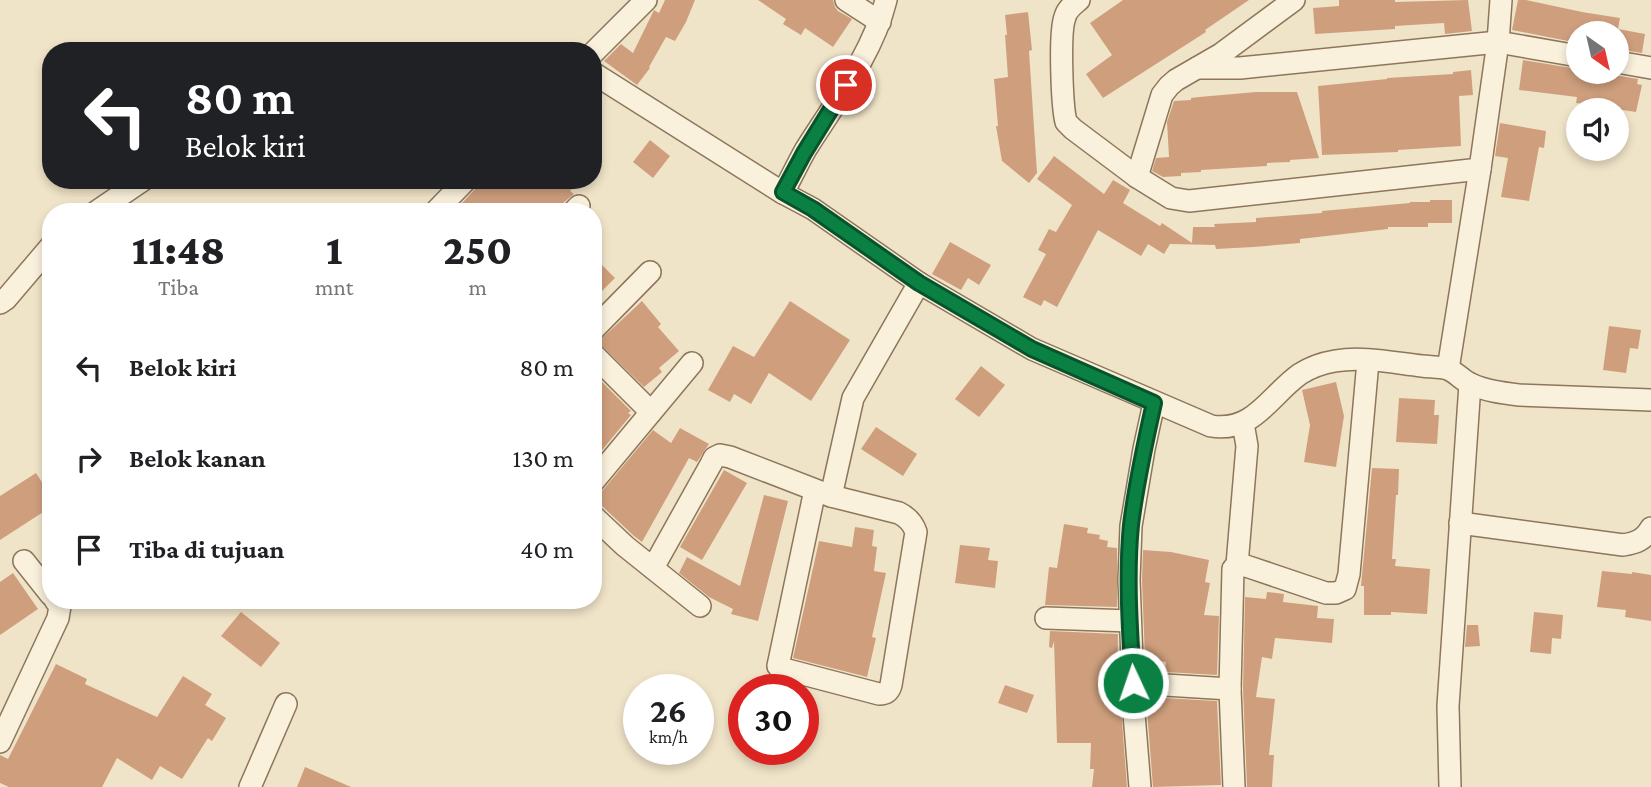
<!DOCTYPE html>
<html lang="id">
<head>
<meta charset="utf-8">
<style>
	:root { --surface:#fff; --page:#f6f6f6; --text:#202124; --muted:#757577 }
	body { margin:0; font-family:"Crimson Pro",serif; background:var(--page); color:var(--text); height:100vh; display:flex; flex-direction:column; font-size:26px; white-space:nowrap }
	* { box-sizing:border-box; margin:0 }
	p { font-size:23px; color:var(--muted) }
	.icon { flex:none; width:38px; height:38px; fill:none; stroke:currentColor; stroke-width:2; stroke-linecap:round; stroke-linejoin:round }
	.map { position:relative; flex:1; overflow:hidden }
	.sheet { position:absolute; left:42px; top:203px; width:560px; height:406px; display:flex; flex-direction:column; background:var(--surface); border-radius:28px; box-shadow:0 4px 10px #0003 }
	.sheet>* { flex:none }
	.hud { position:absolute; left:42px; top:42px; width:560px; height:147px; border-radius:28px; box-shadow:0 4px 10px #0003; background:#202124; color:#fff; overflow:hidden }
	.needle { width:46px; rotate:146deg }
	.tools { position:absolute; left:1566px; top:21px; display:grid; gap:14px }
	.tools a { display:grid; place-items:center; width:63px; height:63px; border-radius:50%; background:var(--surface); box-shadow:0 4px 10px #0003; font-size:35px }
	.speed { position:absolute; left:623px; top:674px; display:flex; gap:14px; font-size:35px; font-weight:700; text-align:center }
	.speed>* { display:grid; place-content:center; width:91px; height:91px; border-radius:50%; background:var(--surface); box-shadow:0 4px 10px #0003; line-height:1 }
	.speed small { font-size:18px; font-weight:400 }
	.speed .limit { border:10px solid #d22; background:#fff; color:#111 }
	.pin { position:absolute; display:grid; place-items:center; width:60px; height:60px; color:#fff; margin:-30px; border:4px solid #fff; border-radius:50%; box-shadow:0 2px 7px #0007 }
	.me { position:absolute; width:77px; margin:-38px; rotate:357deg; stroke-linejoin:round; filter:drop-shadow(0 0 5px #0008) }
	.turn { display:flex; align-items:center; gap:24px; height:147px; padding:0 28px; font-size:32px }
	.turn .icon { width:91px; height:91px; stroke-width:2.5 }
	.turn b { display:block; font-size:49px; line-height:60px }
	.eta { display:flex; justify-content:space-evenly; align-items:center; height:119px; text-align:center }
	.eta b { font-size:42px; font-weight:800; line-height:49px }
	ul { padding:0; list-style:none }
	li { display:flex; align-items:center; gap:21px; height:91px; padding:0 28px }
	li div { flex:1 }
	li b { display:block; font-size:26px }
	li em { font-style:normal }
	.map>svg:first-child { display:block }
	.building { fill:#cf9f7d }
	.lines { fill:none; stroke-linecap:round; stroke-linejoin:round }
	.street-casing { stroke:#8d765c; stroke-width:24 }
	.street { stroke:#faf1dc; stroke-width:21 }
	.route-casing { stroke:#07532c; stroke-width:18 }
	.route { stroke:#0b8043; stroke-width:12 }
</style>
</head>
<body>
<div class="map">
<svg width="1651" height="787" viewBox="0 0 1651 787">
	<rect width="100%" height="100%" fill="#f0e4c8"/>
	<!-- building -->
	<g class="building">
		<polygon points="665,0 695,0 686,22 675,41 666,37 649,67 650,68 637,85 604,61 621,44 633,53 654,10 659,13"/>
		<polygon points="758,0 833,0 835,7 838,11 852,19 833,47 805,28 801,35 783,24 786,19"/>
		<polygon points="1123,0 1249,0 1205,30 1206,32 1103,98 1086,74 1112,55 1090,23"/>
		<polygon points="1339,0 1395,0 1395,2 1468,0 1472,31 1445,34 1444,23 1395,26 1395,29 1315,34 1313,8 1339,6"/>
		<polygon points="1518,0 1526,0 1582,12 1620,18 1618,29 1645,34 1642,53 1617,49 1617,33 1578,33 1578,43 1512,30"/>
		<polygon points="1028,12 1032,50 1029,51 1037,173 1029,183 1002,161 996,126 998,126 994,79 1008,77 1005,35 1007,35 1005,15"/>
		<polygon points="1523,60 1578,69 1578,72 1614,77 1614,75 1638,79 1637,84 1642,85 1636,112 1576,103 1577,97 1519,90"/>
		<polygon points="1471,70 1473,95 1459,96 1461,146 1398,150 1398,152 1322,155 1318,86 1387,79 1387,78 1453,74 1453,72"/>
		<polygon points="1256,92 1297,92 1319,158 1290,160 1290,162 1267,163 1267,166 1201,170 1201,172 1181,173 1181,176 1163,177 1152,171 1156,158 1169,157 1167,122 1174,101 1191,100 1191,98 1199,97"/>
		<polygon points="1500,123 1546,131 1544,148 1539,147 1529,201 1501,197 1508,158 1495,156"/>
		<polygon points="650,140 670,156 653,178 633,162"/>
		<polygon points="1054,156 1104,194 1113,180 1130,190 1123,203 1160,226 1162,223 1192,243 1193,227 1215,227 1214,224 1256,222 1256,218 1322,213 1322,211 1410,203 1410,202 1430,202 1430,200 1452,200 1452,223 1428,223 1428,227 1388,227 1388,229 1300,239 1300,243 1254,247 1216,249 1215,245 1170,244 1164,254 1148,244 1141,256 1098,230 1057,307 1044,300 1041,306 1023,297 1046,254 1038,250 1049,229 1056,232 1072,205 1037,179"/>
		<polygon points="480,180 581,180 570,191 574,194 563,203 560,212 454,212 475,189"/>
		<polygon points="950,242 991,265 979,285 968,278 961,290 932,274"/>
		<polygon points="593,256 615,278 593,300"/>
		<polygon points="642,301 661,324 658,327 679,351 659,368 662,372 644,387 598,342"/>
		<polygon points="790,301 850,340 811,401 769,373 751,404 734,394 730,402 708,390 733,346 754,357"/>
		<polygon points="1609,326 1641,330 1638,349 1630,348 1626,373 1603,370"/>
		<polygon points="981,366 1005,385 979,417 955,399"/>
		<polygon points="593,373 631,411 628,413 631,415 593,461"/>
		<polygon points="1336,382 1344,416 1336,467 1304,462 1310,425 1302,390"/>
		<polygon points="1399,398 1435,400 1434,415 1439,415 1437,444 1396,442"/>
		<polygon points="876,427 917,454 903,476 861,449"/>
		<polygon points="680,428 709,444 697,462 689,458 642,542 634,536 602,506 593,503 593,495 598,494 603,490 653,430 671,443"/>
		<polygon points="1372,468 1399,469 1398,495 1396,495 1392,559 1396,559 1395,566 1430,569 1427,614 1391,612 1391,615 1364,615 1364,586 1361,586"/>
		<polygon points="724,470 747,483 702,560 680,547"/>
		<polygon points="36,473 51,496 51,507 0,540 0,496"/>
		<polygon points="764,495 788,501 758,621 731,614 733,609 709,597 679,573 687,557 740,586"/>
		<polygon points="1064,524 1088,528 1087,533 1100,535 1099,539 1108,541 1107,547 1117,548 1117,607 1045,605 1049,567 1057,568"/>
		<polygon points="855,527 874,530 872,546 877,547 874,571 886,573 872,637 876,638 867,677 793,658 819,541 852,547"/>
		<polygon points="960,545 990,548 988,560 998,561 995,588 955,583"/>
		<polygon points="1143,550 1171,552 1209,560 1205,582 1210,583 1204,615 1219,616 1217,675 1165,672 1166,662 1145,659 1142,580"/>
		<polygon points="1602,571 1632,574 1632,572 1651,575 1651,621 1625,617 1626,610 1597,607"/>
		<polygon points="13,573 38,609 0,635 0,582"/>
		<polygon points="1267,592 1284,594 1283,602 1318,606 1317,618 1334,619 1332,643 1275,638 1272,659 1262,657 1256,697 1275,699 1269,755 1274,755 1272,787 1247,787 1243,689 1245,597 1266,599"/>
		<polygon points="241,612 280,643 261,667 221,636"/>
		<polygon points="1534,612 1563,615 1561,639 1552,638 1551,654 1530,652"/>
		<polygon points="1467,625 1478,625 1480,646 1465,647"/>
		<polygon points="1050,631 1118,634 1117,694 1120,695 1127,787 1092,787 1094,769 1090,769 1091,743 1057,743 1054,641 1052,648 1049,647"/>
		<polygon points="56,664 87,679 85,684 157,717 183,676 212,694 205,705 226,718 212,741 208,738 182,779 160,766 152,780 117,758 102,787 9,787 0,783 0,755 8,759"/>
		<polygon points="1005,685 1034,695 1027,713 998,703"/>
		<polygon points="1146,697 1217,701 1221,785 1153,787"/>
		<polygon points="305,767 351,787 297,787"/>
	</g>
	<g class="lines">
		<!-- street casing -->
		<g class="street-casing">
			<g id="street">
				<polyline points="846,0 880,22"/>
				<path d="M886 0C873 53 835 103 806 149 798 163 791 178 783 193L813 209 919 283 1032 349 1211 426C1254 433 1270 395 1300 374 1311 367 1323 363 1335 361 1363 356 1394 363 1422 366 1430 367 1441 367 1448 369 1457 373 1463 381 1471 384 1486 391 1503 393 1519 395L1651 400"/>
				<path d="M1079 0C1073 5 1067 9 1065 17 1059 32 1062 106 1066 122L1073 129 1137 177 1171 198 1189 201 1480 169"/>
				<polyline points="593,53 646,0"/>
				<polyline points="1617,62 1651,68"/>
				<polyline points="1197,68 1240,68 1498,42 1578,56"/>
				<polyline points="593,73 783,193"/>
				<polyline points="1137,177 1162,95 1169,86 1176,80 1221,54 1294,0"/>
				<polyline points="96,212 143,180"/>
				<polyline points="435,212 466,180"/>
				<polyline points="573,212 579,206"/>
				<polyline points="0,303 6,299 51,246"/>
				<polyline points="593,330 650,272"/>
				<polyline points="593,354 651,412"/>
				<polyline points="1448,369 1480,169 1498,42 1501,0"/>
				<polyline points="593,482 692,363"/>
				<polyline points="831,496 853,398 919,283"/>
				<polyline points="593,516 625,546 700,606"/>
				<path d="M1460 523 1623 545C1636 543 1644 540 1651 528"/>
				<polyline points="24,561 51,595"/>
				<polyline points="1237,565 1247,446 1243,423"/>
				<path d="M653 568 711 464 714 458 720 455 730 457 831 496 899 513C907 517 913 523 916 532L891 685C889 692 886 694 879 694L780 668 778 666 815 490"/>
				<polyline points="1046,618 1130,621"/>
				<polyline points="1133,683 1230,689"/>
				<polyline points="0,742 58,618 60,606 55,600"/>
				<polyline points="250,787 286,704"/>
				<polyline points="1140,787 1134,714 1129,580 1131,526 1144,449 1154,403"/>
				<polyline points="1234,787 1230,689 1233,569 1237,565 1246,566 1326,593 1336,593 1345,589 1349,574 1368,361"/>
				<polyline points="1450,787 1448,706 1470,384"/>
			</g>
		</g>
		<!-- street -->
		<use href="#street" class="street"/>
	</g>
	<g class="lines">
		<!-- route casing -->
		<g class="route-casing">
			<path id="route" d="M846 85 804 153 783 192 813 209 919 283 1032 349 1154 403C1145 443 1136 484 1131 525 1126 577 1130 631 1133 683"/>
		</g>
		<!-- route -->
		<use href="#route" class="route"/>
	</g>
</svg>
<div class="tools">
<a><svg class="needle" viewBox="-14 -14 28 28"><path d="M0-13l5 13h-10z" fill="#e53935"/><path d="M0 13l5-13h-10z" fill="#757577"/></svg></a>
<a><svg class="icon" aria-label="sound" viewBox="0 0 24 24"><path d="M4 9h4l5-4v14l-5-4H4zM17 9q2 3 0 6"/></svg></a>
</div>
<div class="speed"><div>26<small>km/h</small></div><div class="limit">30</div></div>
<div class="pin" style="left:846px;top:85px;background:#d93025"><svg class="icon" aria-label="arrive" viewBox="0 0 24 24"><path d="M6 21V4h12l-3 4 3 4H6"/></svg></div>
<svg class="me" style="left:1133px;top:683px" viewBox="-20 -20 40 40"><circle r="17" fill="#0b8043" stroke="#fff" stroke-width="3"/><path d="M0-11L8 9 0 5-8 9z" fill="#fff"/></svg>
<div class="hud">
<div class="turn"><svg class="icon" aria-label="left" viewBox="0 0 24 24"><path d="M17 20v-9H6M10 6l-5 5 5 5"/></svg><div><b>80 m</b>Belok kiri</div></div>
</div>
<section class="sheet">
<div class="eta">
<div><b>11:48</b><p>Tiba</p></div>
<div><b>1</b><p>mnt</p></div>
<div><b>250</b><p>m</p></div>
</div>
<ul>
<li><svg class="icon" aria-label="left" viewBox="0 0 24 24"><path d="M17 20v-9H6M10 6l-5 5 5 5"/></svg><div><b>Belok kiri</b></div><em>80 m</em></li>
<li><svg class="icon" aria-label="right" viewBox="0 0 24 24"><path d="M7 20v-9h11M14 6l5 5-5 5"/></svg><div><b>Belok kanan</b></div><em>130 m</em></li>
<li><svg class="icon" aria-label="arrive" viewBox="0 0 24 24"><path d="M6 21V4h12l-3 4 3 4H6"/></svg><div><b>Tiba di tujuan</b></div><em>40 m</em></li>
</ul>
</section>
</div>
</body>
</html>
